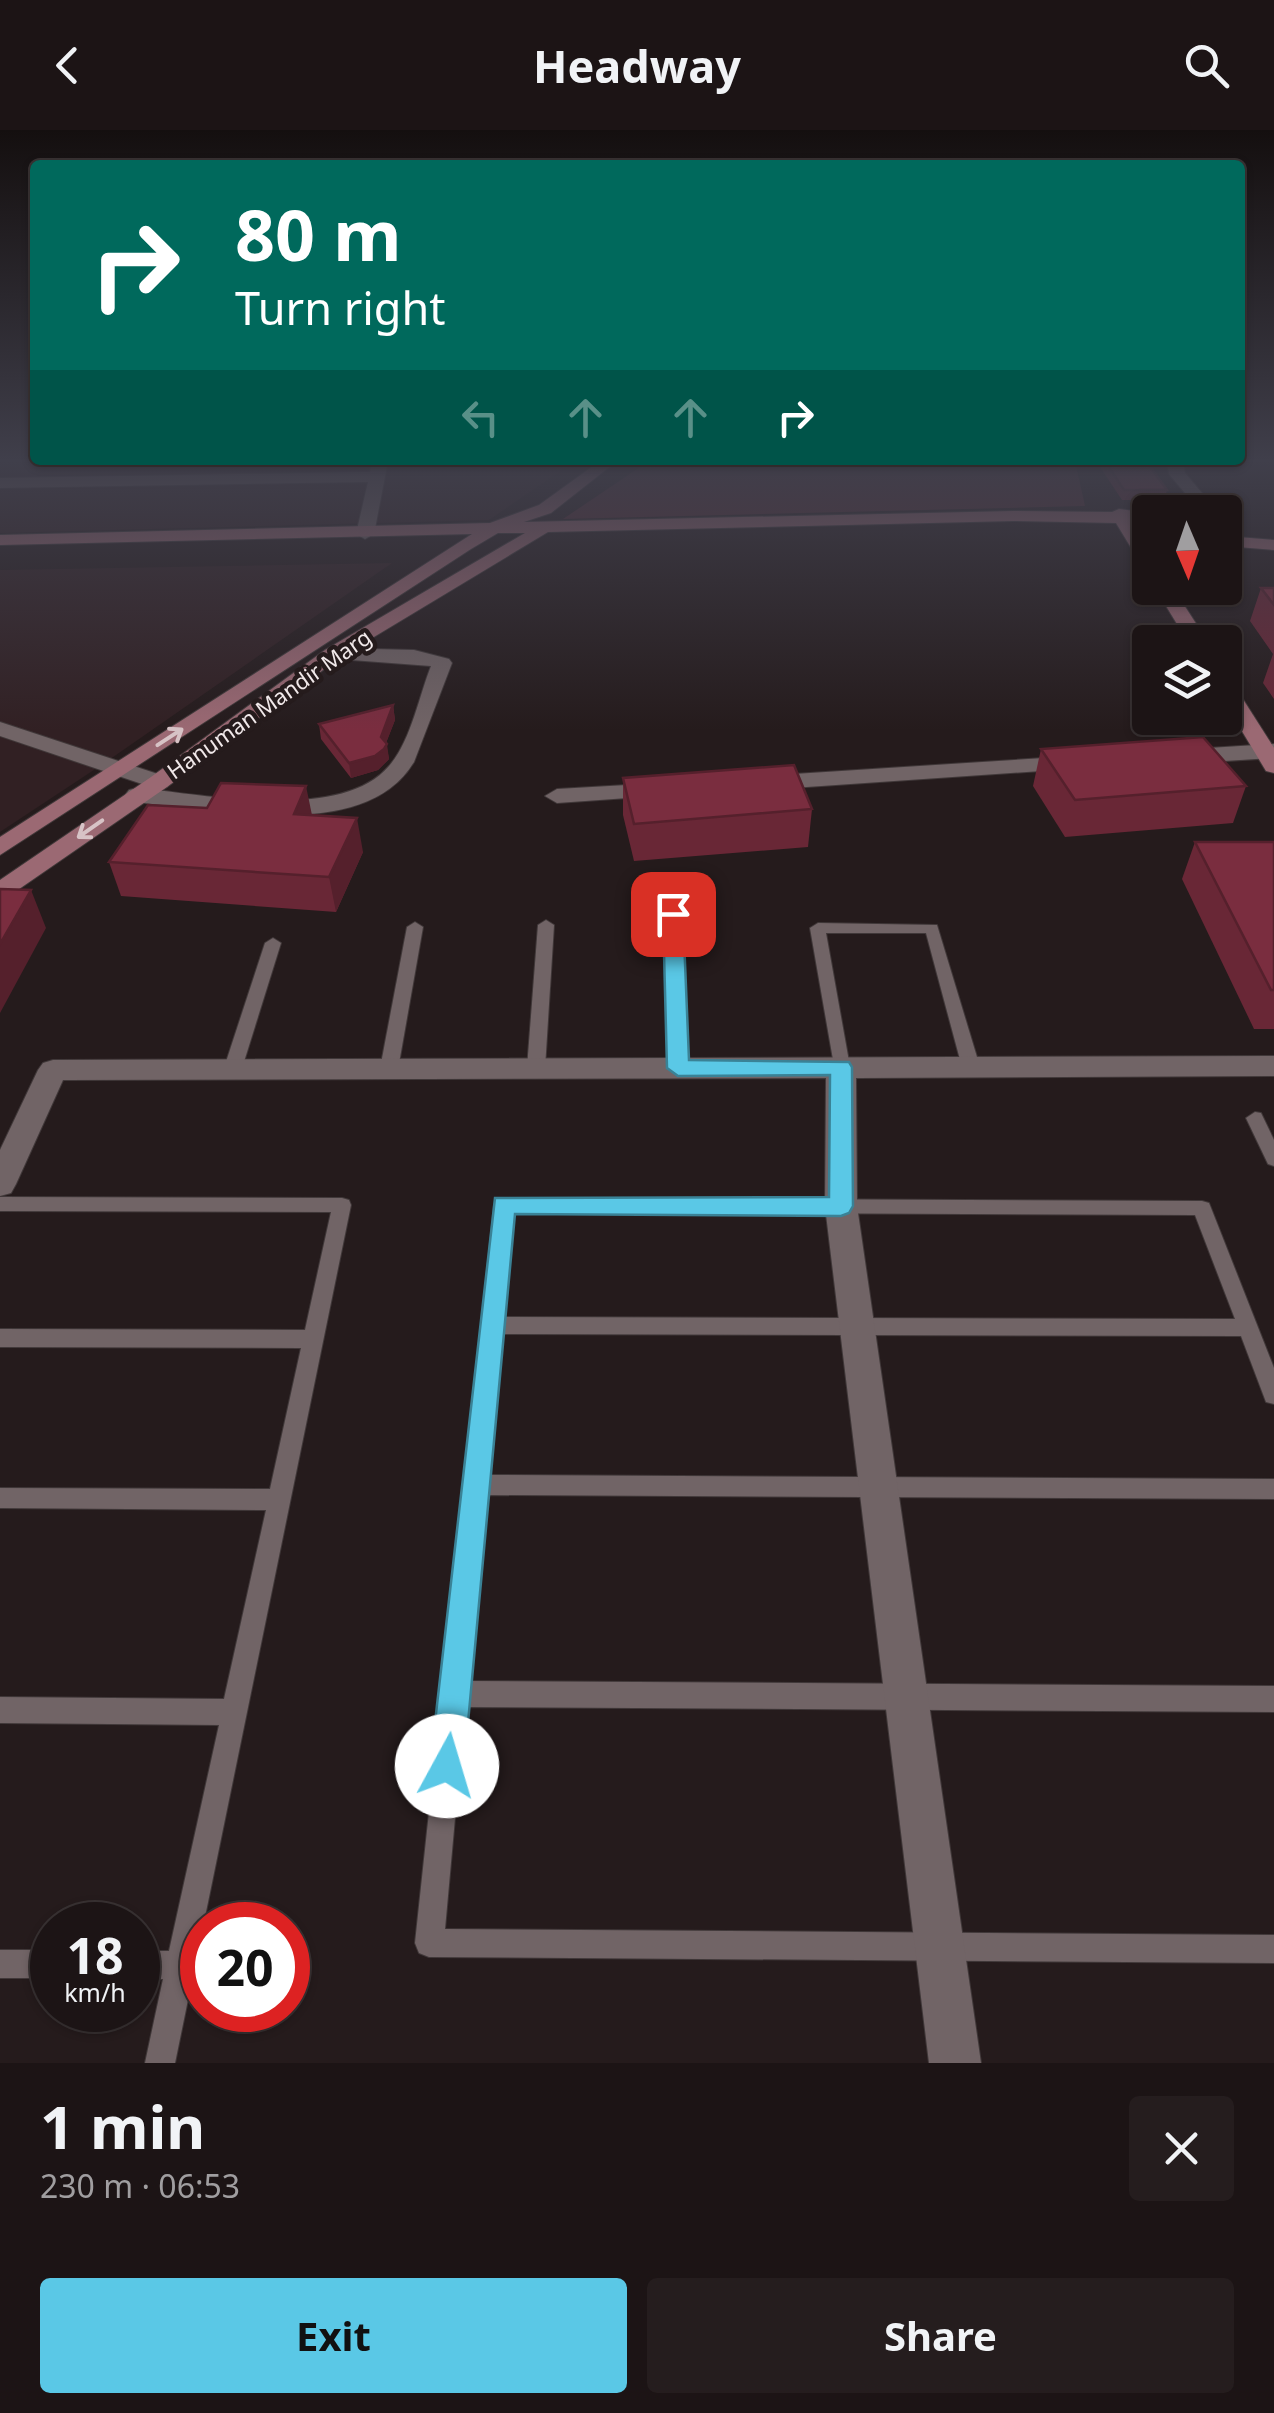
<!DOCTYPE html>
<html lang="en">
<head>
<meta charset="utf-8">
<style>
	:root { --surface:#1c1415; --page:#251d1e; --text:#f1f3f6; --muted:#a09ea0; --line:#3a3334; --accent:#5ac8e6 }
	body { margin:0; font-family:"Noto Sans",sans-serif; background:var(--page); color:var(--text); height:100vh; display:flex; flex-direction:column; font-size:38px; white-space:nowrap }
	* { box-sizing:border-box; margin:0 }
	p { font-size:32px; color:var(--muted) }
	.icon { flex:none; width:55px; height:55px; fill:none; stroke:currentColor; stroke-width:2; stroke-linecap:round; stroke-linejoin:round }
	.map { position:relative; height:1933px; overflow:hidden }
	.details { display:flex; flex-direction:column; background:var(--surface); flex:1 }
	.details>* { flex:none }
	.banner { position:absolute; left:30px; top:30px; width:1215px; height:305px; border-radius:10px; box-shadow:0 2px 8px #0004,0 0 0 2px var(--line); background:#00695c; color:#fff; overflow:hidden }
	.needle { width:65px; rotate:178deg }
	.controls { position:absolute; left:1132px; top:365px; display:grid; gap:20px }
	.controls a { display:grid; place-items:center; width:110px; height:110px; border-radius:10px; background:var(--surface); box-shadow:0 2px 8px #0004,0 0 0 2px var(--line); font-size:50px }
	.speed { position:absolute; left:30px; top:1772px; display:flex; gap:20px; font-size:50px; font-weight:700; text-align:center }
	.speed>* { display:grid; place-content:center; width:130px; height:130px; border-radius:50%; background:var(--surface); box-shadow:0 2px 8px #0004,0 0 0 2px var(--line); line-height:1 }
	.speed small { font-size:25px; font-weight:400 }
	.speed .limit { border:15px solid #d22; background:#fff; color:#111 }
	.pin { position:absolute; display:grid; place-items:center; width:85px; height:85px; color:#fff; margin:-42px; border-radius:20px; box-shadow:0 5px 15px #0006 }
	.me { position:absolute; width:110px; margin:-55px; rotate:6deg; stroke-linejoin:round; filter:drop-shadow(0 0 8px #0008) }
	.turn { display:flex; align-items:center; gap:35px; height:210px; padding:0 40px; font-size:45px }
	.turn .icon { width:130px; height:130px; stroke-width:2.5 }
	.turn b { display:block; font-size:70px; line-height:85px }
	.lanes { display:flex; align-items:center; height:95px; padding:0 40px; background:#0003; justify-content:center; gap:50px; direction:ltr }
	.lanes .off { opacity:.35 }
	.round { display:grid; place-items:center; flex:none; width:105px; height:105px; border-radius:10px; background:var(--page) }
	.overview { display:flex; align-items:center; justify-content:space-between; height:170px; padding:0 40px }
	h1 { font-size:60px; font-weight:700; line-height:75px }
	.primary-button { display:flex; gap:20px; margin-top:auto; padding:20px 40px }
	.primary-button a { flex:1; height:115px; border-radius:10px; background:var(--accent); color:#111; font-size:40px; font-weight:700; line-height:115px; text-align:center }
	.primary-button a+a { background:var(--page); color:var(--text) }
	header { display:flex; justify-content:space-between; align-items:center; height:130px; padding:0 40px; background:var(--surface); font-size:45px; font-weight:700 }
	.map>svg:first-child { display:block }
	.built { fill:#312023 }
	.green { fill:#542831 }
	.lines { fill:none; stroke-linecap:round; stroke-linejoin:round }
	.lane-casing { stroke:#403839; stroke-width:2 }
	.street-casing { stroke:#403839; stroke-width:2 }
	.secondary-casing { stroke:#403839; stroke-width:2 }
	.lane { fill:#716466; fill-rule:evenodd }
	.street { fill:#716466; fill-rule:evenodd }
	.secondary { fill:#9b6973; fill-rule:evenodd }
	.wall { fill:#692736 }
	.shaded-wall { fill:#55202c }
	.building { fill:#7a2d3f; stroke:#55202c; stroke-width:2.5 }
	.oneway { stroke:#d7c3c6 }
	.route { fill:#5ac8e6; stroke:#3a8296; stroke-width:2.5 }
	.labels { text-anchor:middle; stroke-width:9; stroke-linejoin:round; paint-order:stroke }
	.far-street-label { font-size:22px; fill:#f1e9ea; stroke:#251b1c }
</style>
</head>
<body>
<header><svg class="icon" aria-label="back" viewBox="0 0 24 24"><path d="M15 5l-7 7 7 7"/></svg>Headway<svg class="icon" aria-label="search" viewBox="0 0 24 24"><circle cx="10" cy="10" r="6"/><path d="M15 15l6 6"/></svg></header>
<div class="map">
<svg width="1274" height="1933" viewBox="0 0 1274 1933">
	<rect width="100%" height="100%" fill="#251b1c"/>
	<!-- built -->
	<g class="built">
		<polygon points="0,331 575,331 489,390 0,403"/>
		<polygon points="392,433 106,632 0,702 0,440"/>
	</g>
	<!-- green -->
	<polygon class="green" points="649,331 1075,331 1085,376 563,389"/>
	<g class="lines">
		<!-- lane casing -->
		<g class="lane-casing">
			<g id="lane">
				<polygon points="673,779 681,784 687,938 678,944 669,938 665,784"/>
				<polygon points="546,790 554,795 545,938 536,944 527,938 538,795"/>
				<polygon points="415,792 423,797 398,939 389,945 380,939 407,797"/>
				<polygon points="818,793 937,795 980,937 977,941 965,941 962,937 926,803 826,803 850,937 847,941 835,941 810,798"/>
				<polygon points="273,808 281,813 242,938 239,942 227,942 224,938 265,813"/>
				<polygon points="1255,982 1261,983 1274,1010 1274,1036 1268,1034 1246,988"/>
				<polygon points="0,1067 342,1068 349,1070 351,1075 175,1933 145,1933 163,1849 138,1849 138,1821 169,1821 219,1595 0,1593 0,1567 224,1569 266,1380 0,1378 0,1358 270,1359 301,1218 0,1217 0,1199 305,1200 331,1082 0,1081"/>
				<path d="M503 1068 1202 1071 1209 1073 1211 1078 1274 1238V1274L1266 1272 1241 1206 500 1204 487 1345 1274 1349V1369L485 1365 468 1551 1274 1556V1582L465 1577 445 1799 1274 1805V1833L429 1827 419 1823 415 1813 494 1075 496 1070ZM512 1082 1195 1085 1235 1189 502 1187Z"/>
				<rect x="0" y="1820" width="52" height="28"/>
			</g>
		</g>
		<!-- street casing -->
		<g class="street-casing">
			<g id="street">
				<polygon points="372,331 388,331 374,404 365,409 356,404 368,352 0,358 0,348 370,342"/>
				<polygon points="1167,331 1183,331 1185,343 1218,382 1201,382 1169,344"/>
				<path d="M332 518 414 520 449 529 452 533 414 632C372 702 259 685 191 678 170 675 149 675 129 670L125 665 129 660 137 658C203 664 341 693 389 636 411 611 419 566 431 536L325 528V520Z"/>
				<polygon points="0,592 167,647 170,652 167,657 151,657 0,606"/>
				<polygon points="1274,614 1274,628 1177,634 1166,627 1177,620"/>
				<polygon points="1076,626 1087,633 1084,638 763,660 752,653 763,646"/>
				<polygon points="662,653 670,655 674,660 670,665 557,673 545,666 557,659"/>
				<polygon points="1274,926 1274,946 856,948 857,1076 981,1933 929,1933 825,1076 826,948 63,950 16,1054 11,1063 0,1066 0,1020 38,940 43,933 53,930"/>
			</g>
		</g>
		<!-- secondary casing -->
		<g class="secondary-casing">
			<g id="secondary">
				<polygon points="600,331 617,331 551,383 524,392 1013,381 1112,382 1119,379 1150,383 1150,393 1133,393 1150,420 1150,440 1144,439 1116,393 1013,391 548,402 339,528 167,657 9,766 0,769 0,750 151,647 325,520 525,403 498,403 471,419 0,725 0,707 472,404 0,415 0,405 490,393 539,375"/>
				<polygon points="1225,406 1274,410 1274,420 1225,416"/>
				<polygon points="1155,458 1173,458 1208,512 1188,512"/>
				<polygon points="1225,550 1232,552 1274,618 1274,643 1266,641 1225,573"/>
			</g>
		</g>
		<!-- lane -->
		<use href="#lane" class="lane"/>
		<!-- street -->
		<use href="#street" class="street"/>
		<!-- secondary -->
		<use href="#secondary" class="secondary"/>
	</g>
	<!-- wall -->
	<g class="wall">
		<polygon points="1096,331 1146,331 1167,360 1164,370 1122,370"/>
		<polygon points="1261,458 1274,458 1274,569 1263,553 1273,524 1250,491"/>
		<polygon points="393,575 395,590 386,613 389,629 378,640 351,648 321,609 319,594"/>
		<polygon points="1041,619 1246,656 1233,693 1065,707 1033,656"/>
		<polygon points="623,648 812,679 808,717 634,731 623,685"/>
		<polygon points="312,685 363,722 336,782 121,766 109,732"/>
		<polygon points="1195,712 1274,712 1274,899 1254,899 1182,749"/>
	</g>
	<!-- shaded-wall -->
	<g class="shaded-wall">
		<polygon points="393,575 395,590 384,618 387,614 389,629 378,640 351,648 349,633 381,607"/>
		<polygon points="306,656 313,690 294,684"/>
		<polygon points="357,688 363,722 336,782 329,747"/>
		<polygon points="31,760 46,798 0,883 0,814"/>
	</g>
	<!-- building -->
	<g class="building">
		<polygon points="1105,331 1146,331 1167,360 1124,360"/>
		<polygon points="1261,458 1274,458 1274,475"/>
		<polygon points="393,575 381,607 387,614 384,619 375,626 349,633 319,594"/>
		<polygon points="1203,607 1246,656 1075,670 1041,619"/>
		<polygon points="794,635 812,679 634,694 623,648"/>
		<polygon points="221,653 306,656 294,684 357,688 329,747 109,732 148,675 207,678"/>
		<polygon points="1195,712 1274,712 1274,860 1271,860"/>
		<polygon points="0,759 31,760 0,814"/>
	</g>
	<!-- one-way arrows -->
	<defs><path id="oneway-shaft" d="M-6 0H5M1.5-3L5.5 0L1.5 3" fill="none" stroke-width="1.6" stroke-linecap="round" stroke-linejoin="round" transform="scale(2.5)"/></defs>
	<g class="oneway">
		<use href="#oneway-shaft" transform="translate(170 607) rotate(-33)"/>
		<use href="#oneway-shaft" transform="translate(90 699) rotate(145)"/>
	</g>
	<!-- sky -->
	<linearGradient id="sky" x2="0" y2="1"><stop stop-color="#140f0f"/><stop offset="0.55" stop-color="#403f4b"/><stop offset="1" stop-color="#403f4b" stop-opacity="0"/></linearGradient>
	<rect width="1274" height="601" fill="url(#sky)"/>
	<!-- route -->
	<polygon class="route" points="673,779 683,784 689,930 849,932 852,937 853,1076 849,1083 841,1086 515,1084 464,1636 459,1648 447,1653 435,1648 430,1636 495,1068 829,1067 830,945 678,946 667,938 663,784"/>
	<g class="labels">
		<!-- far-street labels -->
		<g class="far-street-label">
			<text transform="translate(269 574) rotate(-35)" y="8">Hanuman Mandir Marg</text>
		</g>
	</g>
</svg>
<div class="controls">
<a><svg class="needle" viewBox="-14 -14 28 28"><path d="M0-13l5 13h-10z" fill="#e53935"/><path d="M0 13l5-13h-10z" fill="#a09ea0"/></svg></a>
<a><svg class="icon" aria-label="layers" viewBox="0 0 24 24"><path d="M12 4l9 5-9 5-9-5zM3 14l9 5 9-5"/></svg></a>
</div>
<div class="speed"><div>18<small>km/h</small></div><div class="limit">20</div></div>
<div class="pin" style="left:673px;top:784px;background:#d93025"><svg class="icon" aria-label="arrive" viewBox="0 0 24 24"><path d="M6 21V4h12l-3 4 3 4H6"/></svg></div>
<svg class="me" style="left:447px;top:1636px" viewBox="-20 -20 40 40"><circle r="19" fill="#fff"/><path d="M0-13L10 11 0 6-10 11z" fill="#5ac8e6"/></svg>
<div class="banner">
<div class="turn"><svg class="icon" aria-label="right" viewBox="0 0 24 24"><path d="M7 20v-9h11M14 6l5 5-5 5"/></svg><div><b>80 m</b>Turn right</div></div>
<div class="lanes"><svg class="icon off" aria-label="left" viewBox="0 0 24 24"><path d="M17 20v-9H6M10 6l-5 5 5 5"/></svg><svg class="icon off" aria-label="ahead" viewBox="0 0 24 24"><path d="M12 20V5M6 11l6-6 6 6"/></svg><svg class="icon off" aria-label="ahead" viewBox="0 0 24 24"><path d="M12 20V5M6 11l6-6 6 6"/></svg><svg class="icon" aria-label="right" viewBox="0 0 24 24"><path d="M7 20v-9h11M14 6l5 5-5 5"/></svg></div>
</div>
</div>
<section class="details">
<div class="overview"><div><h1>1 min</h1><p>230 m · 06:53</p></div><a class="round"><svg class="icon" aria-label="close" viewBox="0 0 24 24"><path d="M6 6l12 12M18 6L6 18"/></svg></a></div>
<div class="primary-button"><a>Exit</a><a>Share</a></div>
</section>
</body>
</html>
